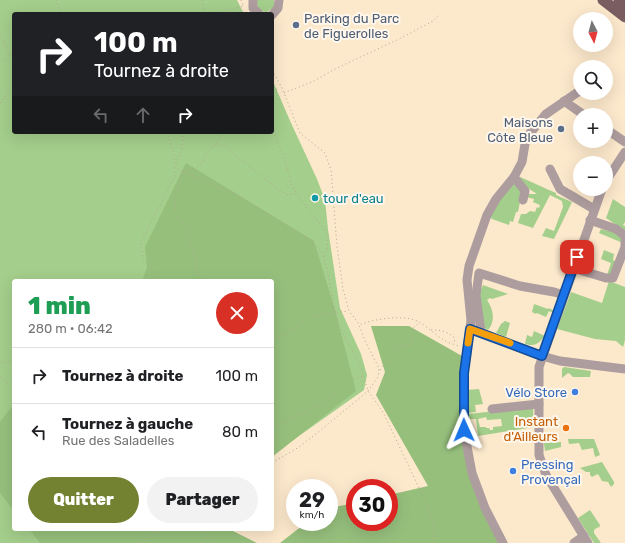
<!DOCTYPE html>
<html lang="fr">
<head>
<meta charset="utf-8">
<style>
	:root { --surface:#fff; --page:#f2f2f2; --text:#202124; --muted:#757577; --line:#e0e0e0; --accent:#728231 }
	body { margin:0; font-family:Rubik,sans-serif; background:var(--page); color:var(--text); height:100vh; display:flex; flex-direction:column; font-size:15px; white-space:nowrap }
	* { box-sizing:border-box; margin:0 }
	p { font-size:13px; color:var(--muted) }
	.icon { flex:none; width:22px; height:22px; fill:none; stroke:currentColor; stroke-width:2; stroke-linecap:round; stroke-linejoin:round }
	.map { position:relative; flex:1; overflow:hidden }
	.drawer { position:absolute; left:12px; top:279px; width:262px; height:252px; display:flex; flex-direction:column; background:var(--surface); border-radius:4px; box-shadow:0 4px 16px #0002 }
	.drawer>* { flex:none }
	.top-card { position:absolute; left:12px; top:12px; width:262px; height:122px; border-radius:4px; box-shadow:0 4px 16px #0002; background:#202124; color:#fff; overflow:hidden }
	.needle { width:26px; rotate:174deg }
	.fabs { position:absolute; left:573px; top:12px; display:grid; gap:8px }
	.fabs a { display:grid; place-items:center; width:40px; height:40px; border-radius:50%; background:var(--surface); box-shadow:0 4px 16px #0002; font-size:20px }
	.speed { position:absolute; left:286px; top:479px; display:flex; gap:8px; font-size:20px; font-weight:700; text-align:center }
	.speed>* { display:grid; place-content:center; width:52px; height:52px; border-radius:50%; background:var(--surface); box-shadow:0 4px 16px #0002; line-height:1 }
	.speed small { font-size:10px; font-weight:400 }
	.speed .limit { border:6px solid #d22; background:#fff; color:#111 }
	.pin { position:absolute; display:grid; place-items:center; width:34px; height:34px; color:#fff; margin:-17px; border-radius:8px; box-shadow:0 2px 6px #0006 }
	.me { position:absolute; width:44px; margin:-22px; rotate:359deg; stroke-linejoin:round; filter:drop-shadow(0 0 3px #0008) }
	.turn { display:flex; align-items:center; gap:14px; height:84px; padding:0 16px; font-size:18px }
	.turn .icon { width:52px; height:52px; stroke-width:2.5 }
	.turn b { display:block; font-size:28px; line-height:34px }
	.lanes { display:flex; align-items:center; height:38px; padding:0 16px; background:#0003; justify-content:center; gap:20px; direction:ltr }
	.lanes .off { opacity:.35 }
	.round { display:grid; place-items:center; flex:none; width:42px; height:42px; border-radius:21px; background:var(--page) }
	.summary { display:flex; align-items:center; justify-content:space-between; height:68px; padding:0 16px }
	h1 { font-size:24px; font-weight:800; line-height:30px; color:#1e9e55 }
	.cta { display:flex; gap:8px; margin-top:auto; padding:8px 16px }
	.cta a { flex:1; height:46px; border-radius:24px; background:var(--accent); color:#fff; font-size:16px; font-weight:800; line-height:46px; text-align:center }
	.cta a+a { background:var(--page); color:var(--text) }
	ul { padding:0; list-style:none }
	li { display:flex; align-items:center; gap:12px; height:56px; padding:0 16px; border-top:1px solid var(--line) }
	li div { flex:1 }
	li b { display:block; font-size:15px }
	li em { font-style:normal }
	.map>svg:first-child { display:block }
	.green { fill:#a4ce8b; fill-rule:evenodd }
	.forest { fill:#96bf7c }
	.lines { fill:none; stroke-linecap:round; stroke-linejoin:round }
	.path { stroke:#b6a68f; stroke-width:1; stroke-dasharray:1 3; stroke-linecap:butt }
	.minor { stroke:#ae9d9f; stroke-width:9 }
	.major { stroke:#795d60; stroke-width:11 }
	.route-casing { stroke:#114b97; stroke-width:10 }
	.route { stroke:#1a73e8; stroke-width:7 }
	.slow { stroke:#f59e0b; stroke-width:7 }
	.service-dot { fill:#5c6f8a; stroke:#fff7ec; stroke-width:1.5 }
	.culture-dot { fill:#0f9aa8; stroke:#fff7ec; stroke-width:1.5 }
	.shop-dot { fill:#3f7fe0; stroke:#fff7ec; stroke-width:1.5 }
	.food-dot { fill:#e8710a; stroke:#fff7ec; stroke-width:1.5 }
	.labels { text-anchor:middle; stroke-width:4; stroke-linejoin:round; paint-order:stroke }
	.service-label { font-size:13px; fill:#4e5e75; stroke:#fff7ec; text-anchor:start }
	.culture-label { font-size:13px; fill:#0d838f; stroke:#fff7ec; text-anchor:start }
	.shop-label { font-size:13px; fill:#366cbe; stroke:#fff7ec; text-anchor:end }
	.food-label { font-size:13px; fill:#c56008; stroke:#fff7ec; text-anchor:end }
</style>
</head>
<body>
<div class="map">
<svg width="625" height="543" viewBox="0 0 625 543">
	<rect width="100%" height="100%" fill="#fce8cb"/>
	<!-- green -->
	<g class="green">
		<polygon points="0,0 237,0 244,14 14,14 14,132 272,132 272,79 291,123 317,179 325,200 328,229 340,308 361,354 367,375 364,390 272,455 272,281 14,281 14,529 167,529 147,543 0,543"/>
		<path d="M257 0H274V7L267 12C259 12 257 7 257 0Z"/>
		<path d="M520 177C533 182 543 188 556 193V195L572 202 554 239 542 236 546 228 554 231 563 207 562 201 550 195 533 228 518 223 521 214H526L530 211 535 212 537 207 539 208 540 205 533 202 534 199 526 197 527 194H537L520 183 519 179Z"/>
		<polygon points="514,181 522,192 518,212 516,212 513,222 510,221 509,225 492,219 490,217 491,212"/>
		<polygon points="613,199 625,207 625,222 623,225 625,226 625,233 622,229 606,218"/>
		<polygon points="601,229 620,234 623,243 599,233"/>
		<polygon points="604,250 614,254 613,260 617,262 611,277 607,275 611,263 601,259"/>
		<polygon points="609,281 625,287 625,340 623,347 616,341 595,339 557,329 571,292 602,303"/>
		<path d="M483 285 508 294 492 299 490 298 487 300C493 309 496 321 488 330L483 327 479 295Z"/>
		<polygon points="534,304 548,309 548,308 555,311 554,313 549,311 546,317 537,313 536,314 532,312"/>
		<polygon points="505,321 510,323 506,337 496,333 501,324"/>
		<path d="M534 331 545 336C538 343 537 347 525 344L527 335 532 337Z"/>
		<polygon points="564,367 591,371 590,377 573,377 570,374 568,373 562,378 562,369"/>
		<polygon points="479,389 483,404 475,405 476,412 467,413 467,390"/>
		<path d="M533 407 534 427 478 436 476 419H470L468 414ZM486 417 487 420 501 419 502 426 493 427V430H490L489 428H486V427H480L478 419Z"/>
		<polygon points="568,439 594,439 600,455 595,457 593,448 582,450 579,443 569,444"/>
		<polygon points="561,442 561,447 545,451 544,443"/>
		<polygon points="602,462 614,482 614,484 611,487 608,482 602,481 598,474 592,477 590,475 590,472 586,472 580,468"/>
		<polygon points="590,510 600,525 599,528 598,527 594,530 594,533 601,543 594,543 578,518"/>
	</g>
	<!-- forest -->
	<g class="forest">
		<polygon points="186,163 314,241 335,310 356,391 272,457 272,281 142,281 147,267 145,247"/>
		<polygon points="371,326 409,326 462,356 467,468 501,543 280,543 307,522 329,522 329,508 355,503 355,522 389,522 389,495 428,486 376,395 385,372"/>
		<polygon points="14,404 14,511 0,493 0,422"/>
		<polygon points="29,529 229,529 257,543 40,543"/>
	</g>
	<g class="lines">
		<!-- path -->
		<g class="path">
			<polyline points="56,0 61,14"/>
			<polyline points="202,0 205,14"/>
			<polyline points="241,0 243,5"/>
			<polyline points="210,14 244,6"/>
			<polyline points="0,33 11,58 0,63"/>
			<polyline points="272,70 282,88 300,133 325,153 331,170 337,246 343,289 349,311 359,324"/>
			<polyline points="272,90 279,89"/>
			<polyline points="284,93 314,81 337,68 399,39 433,21 439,15"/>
			<polyline points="0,103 14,85"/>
			<polyline points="272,111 275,136 284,158 293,188 302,201 328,234 327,248 324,257"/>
			<polyline points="167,132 174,154 175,166"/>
			<polyline points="184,132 182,148 175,168 209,183 231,191 308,238 322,252 327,269 333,303 339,325 361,368 368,391 383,412 428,507 434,525 434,543"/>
			<polyline points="216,144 227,147 235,155 280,191 288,195 297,193"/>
			<polyline points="162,281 143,259 141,242 175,176 175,169"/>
			<polyline points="205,281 201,279 196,268 196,259 187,228 177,217 175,207 176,191 182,171 195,169 202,163 207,152 221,138 223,132"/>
			<path d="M431 330C441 330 446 331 454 337L455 344"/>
			<polyline points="272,341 316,315 348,311"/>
			<polyline points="0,363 14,361"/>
			<polyline points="380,370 400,346 412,344 414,327 419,323"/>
			<polyline points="0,377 8,382 14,382"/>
			<polyline points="272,428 328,401 353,379 363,376"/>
			<path d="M272 463 299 447 321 430 368 391 378 377 379 371V368L366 343 359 325C374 319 400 315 415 320 426 325 434 334 444 340 448 343 454 344 458 346"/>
			<polyline points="203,529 210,543"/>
			<polyline points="141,543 161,529"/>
		</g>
		<!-- minor -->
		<g class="minor">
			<polyline points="253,0 253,8 259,14"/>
			<polyline points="272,15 278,8 279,0"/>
			<polyline points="564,101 584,115"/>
			<polyline points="606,129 625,142"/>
			<polyline points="550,169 560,189 594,209"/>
			<polyline points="514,177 525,191 523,200"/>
			<polyline points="606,181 625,152"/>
			<polyline points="590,220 616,229 625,236"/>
			<polyline points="573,268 606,278 613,278 625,247 625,241"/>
			<polyline points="471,329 542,356 560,361 625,369"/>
			<polyline points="481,332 476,295 479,273 520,286 554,292 564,295"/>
			<polyline points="492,409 539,404"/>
			<polyline points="503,543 485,508 472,473 464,430 464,373 471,320 467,280 469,266 487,215 496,199 514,177 522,162 526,138 546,114 578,92"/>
			<polyline points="574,543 584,536"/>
			<polyline points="588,543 546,475 539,455 539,367 602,189"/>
		</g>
		<!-- major -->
		<g class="major">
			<polyline points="603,0 625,17"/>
			<polyline points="619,0 625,5"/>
		</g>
	</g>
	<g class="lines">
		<!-- route casing -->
		<g class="route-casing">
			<polyline id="route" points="464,430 464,373 470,329 542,356 577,257"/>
		</g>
		<!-- route -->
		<use href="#route" class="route"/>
		<!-- slow -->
		<polyline class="slow" points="468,343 470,329 510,343"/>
	</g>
	<!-- markers -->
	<g class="service-dot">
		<circle cx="296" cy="25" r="4"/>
		<circle cx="561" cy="129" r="4"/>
	</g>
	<circle class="culture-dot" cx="315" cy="198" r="4"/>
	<g class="shop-dot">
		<circle cx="575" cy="392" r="4"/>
		<circle cx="513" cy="471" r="4"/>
	</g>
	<circle class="food-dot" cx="566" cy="428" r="4"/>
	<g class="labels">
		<!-- service labels -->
		<g class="service-label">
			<text x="304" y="23">Parking du Parc<tspan x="304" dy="15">de Figuerolles</tspan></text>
			<text x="553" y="127" text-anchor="end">Maisons<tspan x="553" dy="15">Côte Bleue</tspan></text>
		</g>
		<!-- culture labels -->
		<g class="culture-label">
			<text x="323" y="203">tour d'eau</text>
		</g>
		<!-- shop labels -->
		<g class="shop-label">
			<text x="567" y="397">Vélo Store</text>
			<text x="521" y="469" text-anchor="start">Pressing<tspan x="521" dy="15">Provençal</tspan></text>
		</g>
		<!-- food labels -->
		<g class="food-label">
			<text x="558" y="426">Instant<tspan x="558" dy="15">d'Ailleurs</tspan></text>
		</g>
	</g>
</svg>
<div class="fabs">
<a><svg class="needle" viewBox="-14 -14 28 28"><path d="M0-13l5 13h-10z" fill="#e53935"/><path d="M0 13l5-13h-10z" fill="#757577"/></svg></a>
<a><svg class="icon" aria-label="search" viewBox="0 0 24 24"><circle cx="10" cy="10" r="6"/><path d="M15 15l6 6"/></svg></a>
<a>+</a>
<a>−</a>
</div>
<div class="speed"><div>29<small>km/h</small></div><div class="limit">30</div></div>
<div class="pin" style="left:577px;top:257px;background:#d93025"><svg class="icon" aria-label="arrive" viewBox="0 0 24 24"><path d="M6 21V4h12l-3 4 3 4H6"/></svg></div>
<svg class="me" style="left:464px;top:430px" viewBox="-20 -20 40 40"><path d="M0-17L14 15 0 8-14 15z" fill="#1a73e8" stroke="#fff" stroke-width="4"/></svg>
<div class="top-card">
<div class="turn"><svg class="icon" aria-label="right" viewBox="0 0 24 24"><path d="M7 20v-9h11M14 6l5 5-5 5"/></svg><div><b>100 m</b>Tournez à droite</div></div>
<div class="lanes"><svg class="icon off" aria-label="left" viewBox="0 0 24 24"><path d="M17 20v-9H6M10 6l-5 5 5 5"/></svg><svg class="icon off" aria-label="ahead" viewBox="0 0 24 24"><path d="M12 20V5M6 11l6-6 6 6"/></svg><svg class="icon" aria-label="right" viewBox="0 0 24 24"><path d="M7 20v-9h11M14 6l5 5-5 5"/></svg></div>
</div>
<section class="drawer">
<div class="summary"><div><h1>1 min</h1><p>280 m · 06:42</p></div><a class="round" style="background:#d93025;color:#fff"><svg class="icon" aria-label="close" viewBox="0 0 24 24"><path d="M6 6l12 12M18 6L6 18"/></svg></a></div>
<ul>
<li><svg class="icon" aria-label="right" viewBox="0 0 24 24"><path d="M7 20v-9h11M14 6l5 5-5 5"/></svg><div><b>Tournez à droite</b></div><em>100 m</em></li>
<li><svg class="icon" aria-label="left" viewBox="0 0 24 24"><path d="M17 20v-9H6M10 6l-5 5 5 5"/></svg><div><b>Tournez à gauche</b><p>Rue des Saladelles</p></div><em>80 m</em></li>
</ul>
<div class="cta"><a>Quitter</a><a>Partager</a></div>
</section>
</div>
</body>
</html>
